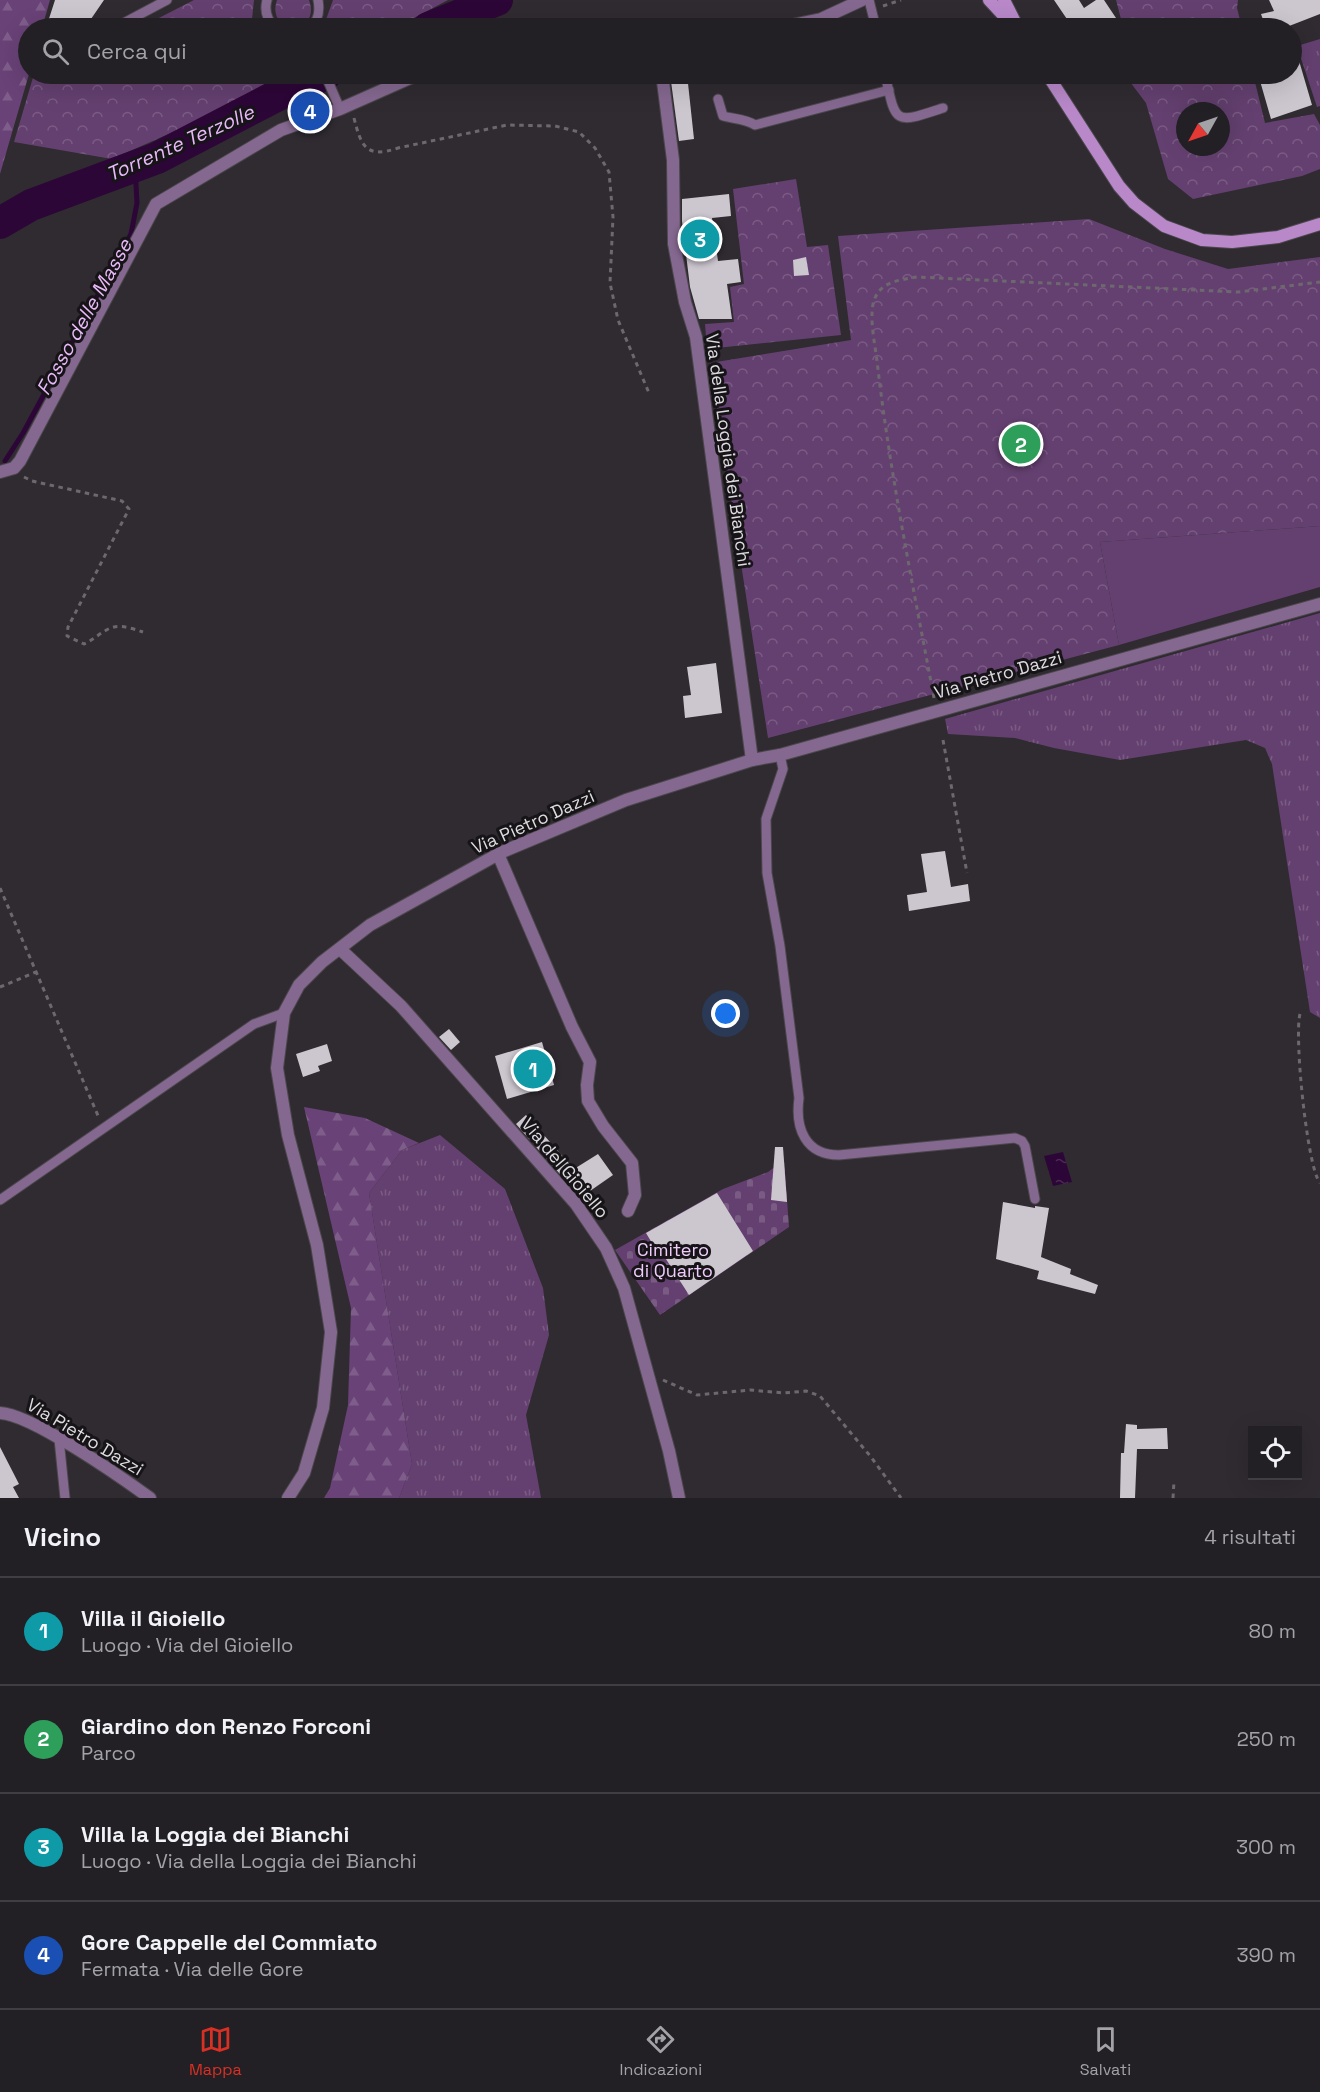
<!DOCTYPE html>
<html lang="it">
<meta charset="utf-8">
<style>
:root{--surface:#232025;--page:#2b282d;--text:#f1f3f6;--muted:#a3a3a7;--line:#403e42;--accent:#d93025}
body{margin:0;font-family:"Space Grotesk",sans-serif;background:var(--page);color:var(--text)}
.controls{position:absolute;right:18px;bottom:18px;display:grid;overflow:hidden;border-radius:0px;box-shadow:0 6px 24px #0002}
.controls button{width:54px;height:54px;display:grid;place-items:center;padding:0;border:0;border-bottom:2px solid var(--line);background:var(--surface);color:var(--text);font:30px sans-serif}
.compass{position:absolute;left:1176px;top:102px;width:54px;height:54px;border-radius:50%;background:var(--surface);box-shadow:0 6px 24px #0002;rotate:230deg}
.you{position:absolute;left:726px;top:1014px;width:21px;height:21px;margin:-15px;border:4px solid #fff;border-radius:50%;background:#1a73e8;box-shadow:0 0 0 9px #1a73e833}
.badge{display:grid;place-items:center;width:39px;height:39px;border-radius:50%;background:var(--accent);color:#fff;font-size:20px;font-weight:700}
.pin{position:absolute;translate:-50% -50%;border:3px solid #fff;box-shadow:0 2px 6px #0006}
.list{margin:0;padding:0;list-style:none}
h2{display:flex;justify-content:space-between;align-items:center;height:78px;margin:0;padding:0 24px;font-size:26px}
h2 small{font-size:20px;font-weight:400;color:var(--muted)}
.list li{display:grid;grid-template-columns:39px 1fr auto;gap:18px;align-items:center;box-sizing:border-box;height:108px;padding:0 24px;border-top:2px solid var(--line)}
.list b{display:block;font-size:22px;white-space:nowrap}
.list p{margin:0;font-size:20px;white-space:nowrap;color:var(--muted)}
.list em{font-size:20px;font-style:normal;color:var(--muted)}
.icon{flex:none;width:33px;height:33px;fill:none;stroke:currentColor;stroke-width:2;stroke-linecap:round;stroke-linejoin:round}
.map{position:relative;flex:none;width:1320px;height:1498px;overflow:hidden}
.search{position:absolute;background:var(--surface);box-shadow:0 6px 24px #0002;left:18px;right:18px;top:18px;height:66px;display:flex;align-items:center;gap:15px;box-sizing:border-box;padding:0 21px;border-radius:33px;color:var(--muted);font-size:22px}
.sheet{height:510px;background:var(--surface)}
nav{display:flex;justify-content:space-around;align-items:center;box-sizing:border-box;height:84px;border-top:2px solid var(--line);background:var(--surface);font-size:16px;color:var(--muted)}
nav a{display:grid;justify-items:center;gap:3px}
nav .on{color:var(--accent)}
.map>svg:first-child{display:block}
.grass{fill:url(#grass-tufts)}
.forest{fill:url(#forest-firs)}
.cemetery{fill:url(#cemetery-stones)}
.park{fill:url(#park-crowns);fill-rule:evenodd}
.garden{fill:#644070}
.water{fill:url(#water-ripples)}
.lines{fill:none;stroke-linecap:round;stroke-linejoin:round}
.stream{stroke:#2d0638;stroke-width:5}
.river{stroke:#2d0638;stroke-width:32}
.building{fill:#ccc6cf}
.service-casing{stroke:#4b474d;stroke-width:11}
.minor-casing{stroke:#4b474d;stroke-width:14}
.tertiary-casing{stroke:#4b474d;stroke-width:14}
.secondary-casing{stroke:#4b474d;stroke-width:14}
.path{stroke:#6c686e;stroke-width:3;stroke-dasharray:4.5 4.5;stroke-linecap:butt}
.service{stroke:#856890;stroke-width:9}
.minor{stroke:#856890;stroke-width:12}
.tertiary{stroke:#856890;stroke-width:12}
.secondary{stroke:#b888c9;stroke-width:12}
.labels{text-anchor:middle;stroke-width:6;stroke-linejoin:round;paint-order:stroke}
.street-label{font-size:18px;fill:#dedbe0;stroke:#161417}
.park-label{font-size:18px;fill:#efccfc;stroke:#161417}
.water-label{font-size:20px;font-style:italic;fill:#e8b9f9;stroke:#161417}
</style>
<div class="map">
<svg width="1320" height="1498" viewBox="0 0 1320 1498">
<defs>
<pattern id="grass-tufts" width="24" height="20" patternUnits="userSpaceOnUse" patternTransform="scale(1.5)"><rect width="24" height="20" fill="#644070"/><path d="M3 7l-1-3M5 7V3M7 7l1-3M15 17l-1-3M17 17v-4M19 17l1-3" fill="none" stroke="#7a5b84"/></pattern>
<pattern id="forest-firs" width="22" height="20" patternUnits="userSpaceOnUse" patternTransform="scale(1.5)"><rect width="22" height="20" fill="#694277"/><path d="M5 1l3.5 6h-7zM16 11l3.5 6h-7z" fill="#7e5d8a"/></pattern>
<pattern id="cemetery-stones" width="16" height="16" patternUnits="userSpaceOnUse" patternTransform="scale(1.5)"><rect width="16" height="16" fill="#644070"/><path d="M2 7V4a2 2 0 0 1 4 0v3zM10 15v-3a2 2 0 0 1 4 0v3z" fill="#7a5b84"/></pattern>
<pattern id="park-crowns" width="20" height="18" patternUnits="userSpaceOnUse" patternTransform="scale(1.5)"><rect width="20" height="18" fill="#644070"/><path d="M2 6a3 3 0 1 1 6 0M12 15a3 3 0 1 1 6 0" fill="none" stroke="#7a5b84"/></pattern>
<pattern id="water-ripples" width="26" height="14" patternUnits="userSpaceOnUse" patternTransform="scale(1.5)"><rect width="26" height="14" fill="#2d0638"/><path d="M2 4q2-2 4 0t4 0M15 11q2-2 4 0t4 0" fill="none" stroke="#4b2a54"/></pattern>
</defs>
<rect width="100%" height="100%" fill="#2f2b31"/>
<g class="grass">
<polygon points="1320,39 1320,106 1317,107 1297,46"/>
<polygon points="1320,613 1320,1018 1310,1012 1272,764 1265,748 1246,740 1120,760 1054,748 1015,738 948,734 945,719"/>
<polygon points="440,1135 505,1189 543,1288 549,1335 526,1415 541,1498 399,1498 412,1464 369,1193 402,1150"/>
</g>
<g class="forest">
<polygon points="0,0 50,0 42,28 28,28 29,74 0,174"/>
<polygon points="304,1107 365,1118 419,1143 402,1150 369,1193 412,1464 399,1498 324,1498 330,1488 348,1405 351,1308"/>
</g>
<polygon class="cemetery" points="784,1160 789,1227 660,1315 615,1250 723,1189 768,1172"/>
<g class="park">
<polygon points="194,0 254,0 252,19 258,28 152,28 153,21"/>
<path d="M277 0H309C322 36 265 35 277 0Z"/>
<polygon points="333,0 448,0 395,28 323,28"/>
<polygon points="1116,0 1238,0 1237,8 1242,28 1112,28 1122,23"/>
<polygon points="34,74 45,74 47,76 52,74 304,74 112,159 14,142"/>
<path d="M1124 74H1253L1265 123 1314 114 1320 125V169L1302 176 1193 199 1168 179 1146 103ZM1185 111H1221V147H1185Z"/>
<polygon points="796,179 807,247 828,245 841,335 707,349 705,324 734,322 730,287 744,284 733,189"/>
<polygon points="1089,219 1165,249 1228,269 1320,257 1320,526 1100,542 1119,645 768,738 710,363 851,340 838,236"/>
</g>
<polygon class="garden" points="1320,526 1320,587 1119,645 1100,542"/>
<polygon class="water" points="1063,1152 1072,1182 1053,1186 1044,1156"/>
<g class="lines">
<polyline class="stream" points="5,461 23,433 131,234 137,203 135,166"/>
<g class="river">
<polyline points="428,28 497,0"/>
<polyline points="0,223 31,205 157,158 282,93 326,74"/>
</g>
</g>
<g class="building">
<polygon points="55,0 104,0 91,19 89,28 46,28"/>
<polygon points="1054,0 1079,0 1084,8 1096,0 1104,0 1116,18 1098,28 1073,28"/>
<polygon points="1269,0 1320,0 1320,14 1284,28 1266,28 1261,14 1274,11"/>
<polygon points="1295,47 1312,105 1271,119 1258,74 1292,74 1292,48"/>
<polygon points="670,74 687,74 694,139 679,141"/>
<polygon points="729,194 731,216 712,218 718,261 738,259 741,282 727,284 732,319 699,319 690,287 682,221 682,199"/>
<polygon points="806,257 809,275 794,276 793,260"/>
<polygon points="716,663 722,713 685,718 683,696 691,695 687,667"/>
<polygon points="945,851 951,887 968,884 970,901 909,911 907,895 927,892 921,854"/>
<polygon points="449,1029 460,1042 451,1050 439,1037"/>
<polygon points="542,1042 554,1085 507,1099 495,1056"/>
<polygon points="327,1044 332,1061 318,1066 320,1071 303,1077 296,1054"/>
<polygon points="526,1115 574,1169 598,1154 613,1175 590,1191 583,1184 574,1190 516,1124"/>
<polygon points="775,1147 783,1147 787,1202 771,1200"/>
<polygon points="717,1193 753,1251 689,1295 664,1256 661,1258 646,1233"/>
<polygon points="1003,1202 1035,1208 1035,1206 1049,1208 1041,1257 1071,1269 1070,1274 1098,1285 1095,1294 1037,1279 1039,1271 996,1259"/>
<polygon points="1126,1424 1137,1425 1137,1429 1167,1428 1168,1449 1137,1449 1135,1498 1120,1498 1121,1453 1124,1453"/>
<polygon points="0,1447 19,1484 13,1487 19,1498 0,1498"/>
</g>
<g class="lines">
<g class="service-casing">
<g id="service">
<path d="M267 0C264 11 267 20 275 28"/>
<polyline points="869,0 876,28"/>
<polyline points="118,26 167,0"/>
<path d="M310 28C319 20 320 11 318 0"/>
<polyline points="325,74 340,109"/>
<path d="M885 74C896 125 894 124 943 108"/>
<path d="M718 99 723 116C734 119 746 119 755 125L889 90"/>
<path d="M780 755 783 769 766 819 767 873 780 946 799 1098C795 1128 805 1155 839 1155L1015 1138 1022 1141 1025 1146 1035 1199"/>
<polyline points="0,1200 254,1024 284,1013"/>
<polyline points="59,1439 65,1498"/>
</g>
</g>
<g class="minor-casing">
<g id="minor">
<polyline points="662,74 673,160 674,244 685,302 696,337 752,760"/>
<polyline points="498,854 572,1027 590,1062 587,1085 588,1101 603,1126 632,1163 635,1195 628,1211"/>
<polyline points="340,949 401,1006 576,1204 606,1248 624,1288 669,1451 679,1498"/>
<path d="M0 1413C31 1414 121 1477 150 1498"/>
<polyline points="288,1498 304,1473 323,1408 331,1332 317,1245 288,1135 277,1068 284,1013 299,985 322,962 370,925 502,852 626,800 752,760 780,755 1320,604"/>
</g>
</g>
<g class="tertiary-casing">
<g id="tertiary">
<polyline points="778,28 821,19 862,0"/>
<polyline points="0,472 14,468 20,461 156,204 281,130 340,109 419,74"/>
</g>
</g>
<g class="secondary-casing">
<g id="secondary">
<polyline points="989,0 1015,28"/>
<polyline points="1004,0 1015,22"/>
<polyline points="1047,74 1119,186 1134,203 1164,226 1202,240 1232,242 1278,237 1320,224"/>
</g>
</g>
<g class="path">
<polyline points="883,6 901,0"/>
<path d="M354 118C361 146 366 159 398 148L507 125 555 126 579 132 595 148 609 172 613 217 610 283 618 320 649 393"/>
<path d="M24 477 32 481 122 501 129 509 68 627 67 636 84 644C94 640 104 629 114 627 123 625 134 629 143 632"/>
<path d="M934 698C913 586 890 474 877 361 875 344 868 313 875 298 882 281 901 280 917 277L1238 292 1320 282"/>
<polyline points="943,740 967,873"/>
<polyline points="0,888 99,1118"/>
<polyline points="0,987 36,972"/>
<path d="M1300 1014C1294 1036 1307 1167 1320 1183"/>
<polyline points="663,1380 697,1395 750,1390 784,1393 806,1391 820,1396 871,1457 901,1498"/>
<polyline points="1173,1498 1174,1481"/>
</g>
<use href="#service" class="service"/>
<use href="#minor" class="minor"/>
<use href="#tertiary" class="tertiary"/>
<use href="#secondary" class="secondary"/>
</g>
<g class="labels">
<g class="street-label">
<text transform="translate(728 450) rotate(82)" y="6">Via della Loggia dei Bianchi</text>
<text transform="translate(998 675) rotate(-16)" y="6">Via Pietro Dazzi</text>
<text transform="translate(533 822) rotate(-24)" y="6">Via Pietro Dazzi</text>
<text transform="translate(565 1168) rotate(50)" y="6">Via del Gioiello</text>
<text transform="translate(85 1437) rotate(31)" y="6">Via Pietro Dazzi</text>
</g>
<g class="park-label">
<text x="673" y="1256">Cimitero<tspan x="673" dy="21">di Quarto</tspan></text>
</g>
<g class="water-label">
<text transform="translate(180 143) rotate(-24)" y="7">Torrente Terzolle</text>
<text transform="translate(84 317) rotate(-61)" y="7">Fosso delle Masse</text>
</g>
</g>
</svg>
<div class="controls">
<button><svg class="icon" aria-label="locate" viewBox="0 0 24 24"><circle cx="12" cy="12" r="6"/><path d="M12 2v4M12 18v4M2 12h4M18 12h4"/></svg></button>
</div>
<svg class="compass" viewBox="-18 -18 36 36"><path d="M0-13l5 13h-10z" fill="#e53935"/><path d="M0 13l5-13h-10z" fill="#a3a3a7"/></svg>
<div class="you"></div>
<div class="pin badge" style="left:533px;top:1069px;background:#0f9aa8">1</div>
<div class="pin badge" style="left:1021px;top:444px;background:#2e9e5b">2</div>
<div class="pin badge" style="left:700px;top:239px;background:#0f9aa8">3</div>
<div class="pin badge" style="left:310px;top:111px;background:#1a4fb4">4</div>
<div class="search"><svg class="icon" aria-label="search" viewBox="0 0 24 24"><circle cx="10" cy="10" r="6"/><path d="M15 15l6 6"/></svg>Cerca qui</div>
</div>
<section class="sheet">
<h2>Vicino<small>4 risultati</small></h2>
<ul class="list">
<li><span class="badge" style="background:#0f9aa8">1</span><div><b>Villa il Gioiello</b><p>Luogo · Via del Gioiello</p></div><em>80 m</em></li>
<li><span class="badge" style="background:#2e9e5b">2</span><div><b>Giardino don Renzo Forconi</b><p>Parco</p></div><em>250 m</em></li>
<li><span class="badge" style="background:#0f9aa8">3</span><div><b>Villa la Loggia dei Bianchi</b><p>Luogo · Via della Loggia dei Bianchi</p></div><em>300 m</em></li>
<li><span class="badge" style="background:#1a4fb4">4</span><div><b>Gore Cappelle del Commiato</b><p>Fermata · Via delle Gore</p></div><em>390 m</em></li>
</ul>
</section>
<nav>
<a class="on"><svg class="icon" aria-label="map" viewBox="0 0 24 24"><path d="M3 6l6-2 6 2 6-2v14l-6 2-6-2-6 2zM9 4v14M15 6v14"/></svg>Mappa</a>
<a><svg class="icon" aria-label="directions" viewBox="0 0 24 24"><path d="M12 3l9 9-9 9-9-9zM9 14v-3h6M13 9l2 2-2 2"/></svg>Indicazioni</a>
<a><svg class="icon" aria-label="saved" viewBox="0 0 24 24"><path d="M7 4h10v16l-5-4-5 4z"/></svg>Salvati</a>
</nav>
